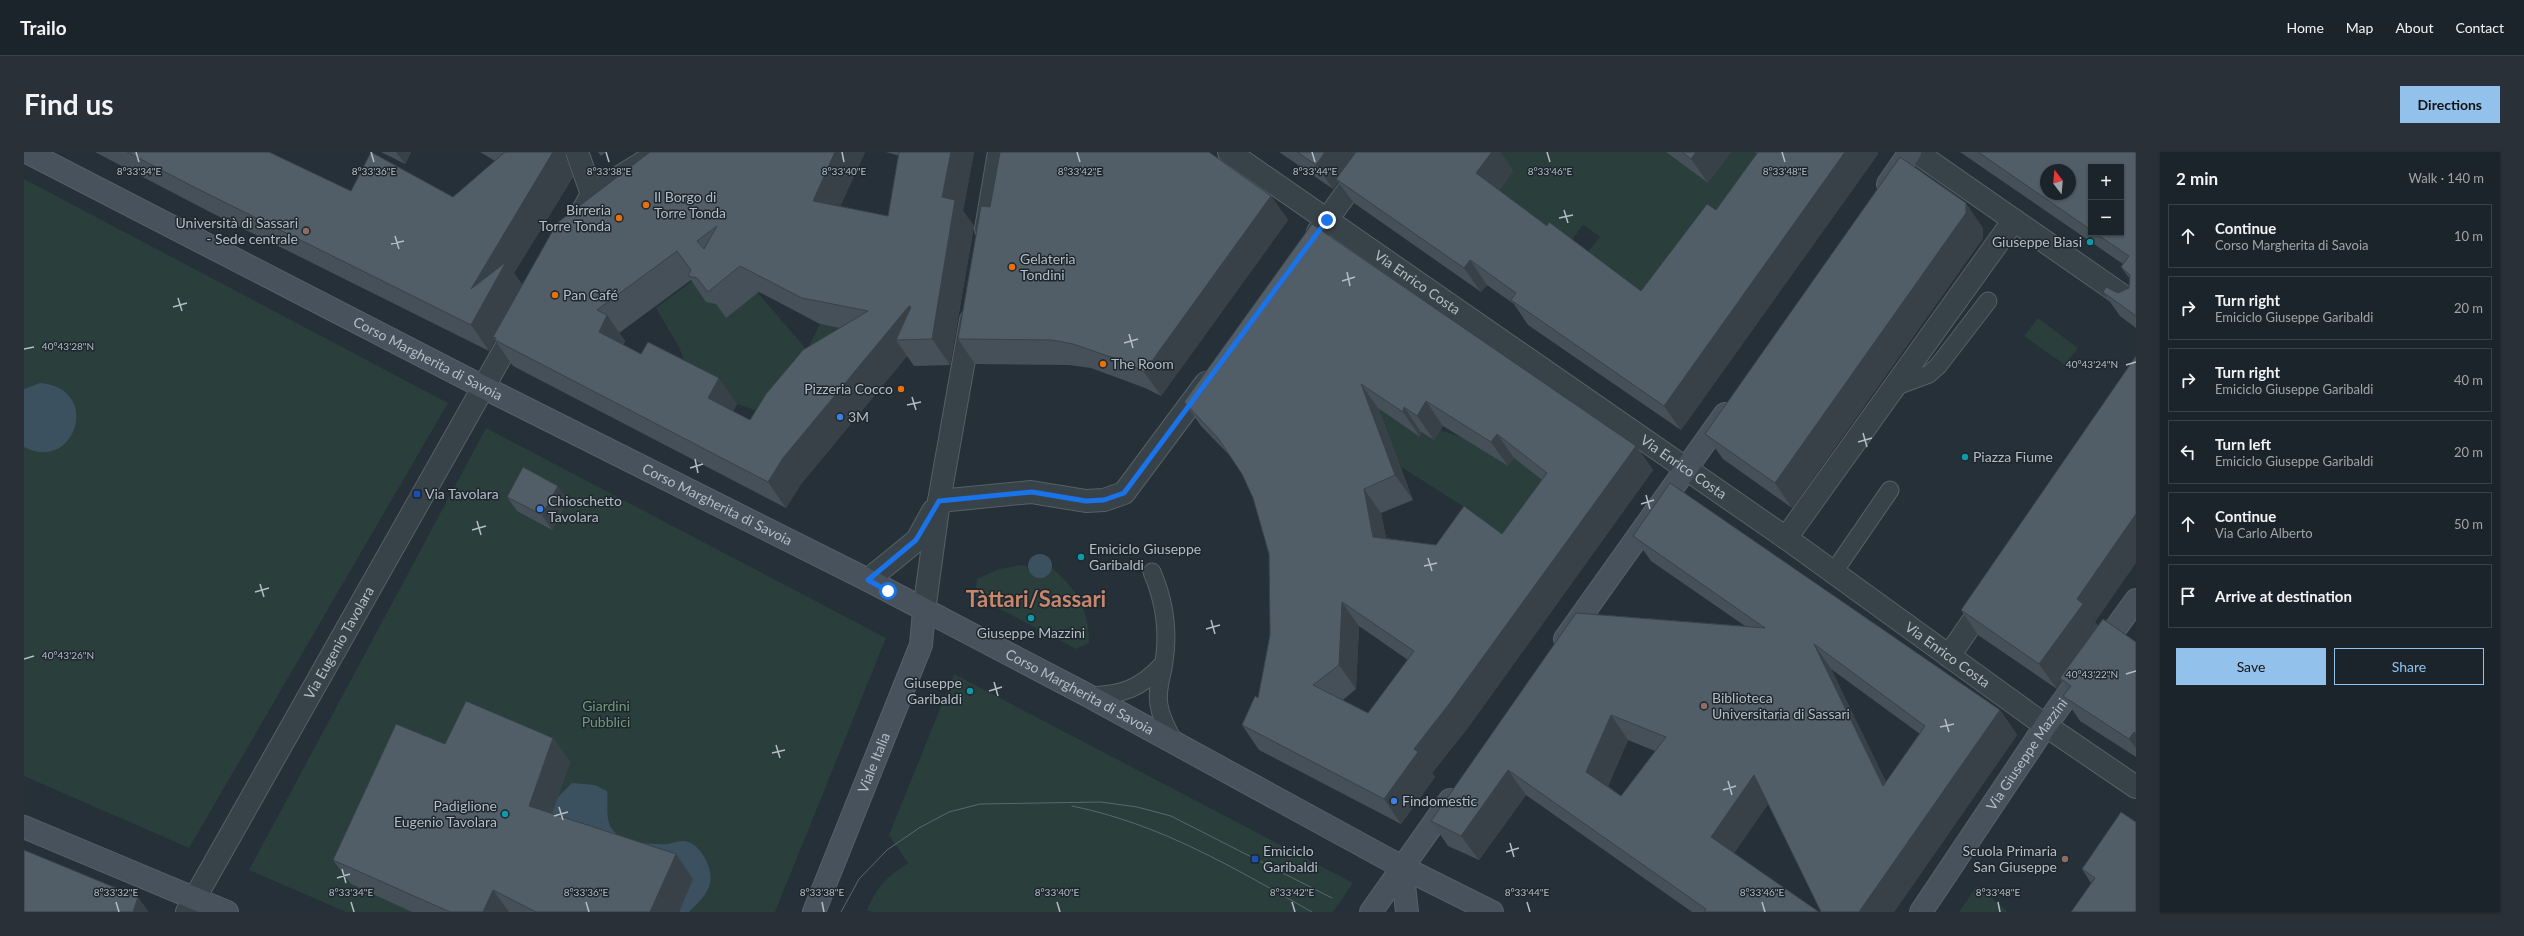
<!DOCTYPE html>
<meta charset="utf-8">
<style>
:root{--surface:#1c242b;--page:#293037;--text:#f1f3f6;--muted:#a0a4a9;--line:#3a4147;--accent:#92c2ec}
body{margin:0;font-family:Lato,sans-serif;background:var(--page);color:var(--text)}
.controls{position:absolute;right:12px;top:12px;display:grid;overflow:hidden;border-radius:0px;box-shadow:0 1px 3px #0004}
.controls button{width:36px;height:36px;display:grid;place-items:center;padding:0;border:0;border-bottom:1px solid var(--line);background:var(--surface);color:var(--text);font:20px sans-serif}
.compass{position:absolute;left:2016px;top:12px;width:36px;height:36px;border-radius:50%;background:var(--surface);box-shadow:0 1px 3px #0004;rotate:344deg}
.stop{position:absolute;width:12px;height:12px;margin:-9px;border:3px solid #1a73e8;border-radius:50%;background:#fff}
.stop.end{background:#1a73e8;border-color:#fff;box-shadow:0 1px 4px #0008}
.list{margin:0;padding:0;list-style:none}
h2{display:flex;justify-content:space-between;align-items:center;height:52px;margin:0;padding:0 16px;font-size:17px}
h2 small{font-size:13px;font-weight:400;color:var(--muted)}
.list li{display:grid;grid-template-columns:26px 1fr auto;gap:12px;align-items:center;box-sizing:border-box;height:64px;margin:0 8px 8px;padding:0 8px;border:1px solid var(--line);border-radius:0px}
.list b{display:block;font-size:15px;white-space:nowrap}
.list p{margin:0;font-size:13px;white-space:nowrap;color:var(--muted)}
.list em{font-size:13px;font-style:normal;color:var(--muted)}
.actions{display:flex;gap:8px;padding:12px 16px}
.actions a{flex:1;padding:9px 0;border:1px solid var(--accent);border-radius:0px;text-align:center;font-size:14px;color:var(--accent)}
.actions .main{background:var(--accent);color:#111}
.icon{flex:none;width:22px;height:22px;fill:none;stroke:currentColor;stroke-width:2;stroke-linecap:round;stroke-linejoin:round}
.map{position:relative;flex:none;width:2112px;height:760px;overflow:hidden;border-radius:0px}
header{display:flex;align-items:center;gap:24px;box-sizing:border-box;height:56px;padding:0 20px;background:var(--surface);border-bottom:1px solid var(--line)}
header strong{font-size:19px}
nav{display:flex;gap:22px;margin-inline-start:auto;font-size:14px}
.intro{display:flex;align-items:center;justify-content:space-between;box-sizing:border-box;height:96px;padding:0 24px}
h1{margin:0;font-size:28px}
.button{padding:10px 18px;border-radius:0px;background:var(--accent);color:#111;font-size:14px;font-weight:700}
main{display:flex;gap:24px;padding:0 24px}
aside{flex:1;background:var(--surface);border-radius:0px;box-shadow:0 1px 3px #0004}
.map>svg:first-child{display:block}
.green{fill:#2a3e3b}
.water{fill:#3c5160}
.lines{fill:none;stroke-linecap:round;stroke-linejoin:round}
.lane-casing{stroke:#576067;stroke-width:19}
.street-casing{stroke:#576067;stroke-width:24}
.secondary-casing{stroke:#576067;stroke-width:24}
.lane{stroke:#384249;stroke-width:17}
.street{stroke:#384249;stroke-width:22}
.secondary{stroke:#47525c;stroke-width:22}
.tram{stroke:#5b6770;stroke-width:1}
.wall{fill:#465059;fill-rule:evenodd}
.shaded-wall{fill:#394148}
.building{fill:#515d67;stroke:#394148;fill-rule:evenodd}
.route{stroke:#1a73e8;stroke-width:5}
.ticks{fill:none;stroke:#b4bdc5;stroke-width:1.5}
.food-dot{fill:#e8710a;stroke:#1e272e;stroke-width:1.5}
.education-dot{fill:#8d6e63;stroke:#1e272e;stroke-width:1.5}
.culture-dot{fill:#0f9aa8;stroke:#1e272e;stroke-width:1.5}
.shop-dot{fill:#3f7fe0;stroke:#1e272e;stroke-width:1.5}
.transit-dot{fill:#1a4fb4;stroke:#1e272e;stroke-width:1.5}
.labels{text-anchor:middle;stroke-width:3;stroke-linejoin:round;paint-order:stroke}
.poi-label{font-size:14px;fill:#b4bdc5;stroke:#1e272e;text-anchor:start}
.street-label{font-size:14px;fill:#b4bdc5;stroke:#1e272e}
.park-label{font-size:14px;fill:#749878;stroke:#1e272e}
.town-label{font-size:22px;font-weight:bold;fill:#c8866c;stroke:#1e272e}
.ticks-label{font-size:10px;text-anchor:middle;fill:#b4bdc5;stroke:#1e272e;stroke-width:3;stroke-linejoin:round;paint-order:stroke}
</style>
<header>
<strong>Trailo</strong>
<nav><a>Home</a><a>Map</a><a>About</a><a>Contact</a></nav>
</header>
<div class="intro"><h1>Find us</h1><a class="button">Directions</a></div>
<main>
<div class="map">
<svg width="2112" height="760" viewBox="0 0 2112 760">
<rect width="100%" height="100%" fill="#253039"/>
<g class="green">
<polygon points="1472,0 1642,0 1684,31 1707,0 1759,0 1634,164 1558,107 1576,85 1559,73 1540,98 1469,46"/>
<polygon points="0,27 424,251 165,696 0,624"/>
<polygon points="672,126 702,165 734,141 783,198 796,172 834,179 760,268 713,252 665,222 655,195 632,156"/>
<polygon points="2014,166 2054,196 2041,213 2000,184"/>
<polygon points="1362,237 1396,285 1397,280 1410,288 1416,278 1437,285 1484,314 1490,306 1531,336 1503,397 1457,378 1453,363 1330,285"/>
<polygon points="462,276 862,486 751,760 322,760 225,718"/>
<path d="M997 413 1003 414 1004 418 1013 426 1024 423 1028 416C1052 436 1066 459 1065 491L1052 497 951 444 953 427 975 417Z"/>
<path d="M930 522 1329 731 1309 760H848L843 758C854 733 861 727 884 711L865 683Z"/>
<polygon points="1953,734 1984,760 1935,760"/>
</g>
<g class="water">
<path d="M16 231C79 236 51 322 0 295V237Z"/>
<circle cx="1016" cy="414" r="12"/>
<path d="M548 631 571 633 583 639C585 652 579 672 593 682 605 691 629 693 644 692 649 691 654 689 659 689 672 689 682 705 685 716 691 736 678 747 665 760H655L669 727 522 678 534 645Z"/>
</g>
<g class="lines">
<g class="lane-casing">
<g id="lane">
<polyline points="1870,235 1905,222 1914,214 1964,149"/>
<path d="M1128 420C1141 450 1145 478 1140 510 1138 525 1132 538 1135 553 1137 567 1144 578 1150 590"/>
<polyline points="1809,421 1866,338"/>
<path d="M1065 544C1097 543 1116 537 1138 513"/>
</g>
</g>
<g class="street-casing">
<g id="street">
<polyline points="553,0 568,42"/>
<path id="s1" d="M1205 0 1762 386 2015 569 2112 635"/>
<polyline points="1892,0 2112,153"/>
<polyline points="552,71 568,42 636,0"/>
<polyline points="962,77 975,0"/>
<polyline points="1294,80 1352,0"/>
<polyline points="915,349 1007,340 1062,349 1080,348 1100,341 1182,231"/>
<polyline points="1762,386 1990,68"/>
<polyline points="844,428 893,388 909,359"/>
<polyline points="900,459 915,349 947,168"/>
<polyline points="1925,504 1964,447"/>
<path id="s2" d="M163 760 494 174"/>
</g>
</g>
<g class="secondary-casing">
<g id="secondary">
<path id="s3" d="M3 0 459 235 844 428 1065 544 1378 715 1468 760"/>
<polyline points="1864,32 1886,0"/>
<polyline points="1541,487 1701,262"/>
<polyline points="0,675 203,760"/>
<polyline points="1378,715 1383,760"/>
<path id="s4" d="M790 760 897 493 900 459"/>
<polyline points="1347,760 1426,648"/>
<path id="s5" d="M1897 760 2022 573 2112 448"/>
</g>
</g>
<use href="#lane" class="lane"/>
<use href="#street" class="street"/>
<use href="#secondary" class="secondary"/>
<g class="tram">
<path d="M1048 654C1137 672 1210 716 1288 760"/>
<polyline points="817,760 835,727 863,698 895,676 925,660 956,652 1077,650 1113,655 1147,664 1308,746"/>
</g>
</g>
<g class="wall">
<path d="M71 0H245L327 39 429 45 471 9 456 0H542L541 4 549 25 490 121 498 133 841 0 816 54 864 64 875 4 862 0H950L939 59 950 74 926 213 890 214 883 204 777 332 762 356 489 214 471 188 465 199 184 59ZM667 128 682 150 692 152 702 166 735 140 796 172 816 176 726 268 709 259 713 252 599 193 601 189 595 181Z"/>
<polygon points="357,0 387,0 381,12"/>
<polygon points="574,0 582,0 577,4"/>
<polygon points="1255,0 1476,0 1489,19 1475,38 1523,74 1617,139 1692,58 1733,1 1731,0 1853,0 1854,2 1657,278 1504,173 1490,152 1463,133 1457,140 1330,51 1314,30 1309,37"/>
<polygon points="1642,0 1707,0 1684,31"/>
<path d="M1936 0H2112V176L2096 164 2079 140 2094 141 2105 136 2106 127 2097 115 2099 112ZM2067 15 2097 81H2067Z"/>
<polygon points="1247,44 1264,68 1137,244 1121,236 1067,216 1045,213 951,212 934,187 966,55"/>
<path d="M1288 72 1612 294 1629 318 1443 577 1408 621 1411 625 1377 672 1235 598 1218 573 1234 546 1246 483 1245 402 1229 346 1218 322 1209 307 1177 274 1160 250ZM1354 256 1396 285 1397 280 1410 288 1419 274 1484 314 1490 306 1518 328 1478 382 1412 393 1362 386 1357 361 1389 348ZM1335 474 1384 508 1344 561 1319 548 1332 537Z"/>
<polygon points="1959,76 1959,86 1768,356 1699,307 1681,282"/>
<polygon points="483,345 544,348 528,378 493,359"/>
<path d="M1609 384 1976 558 1993 583 1870 760 1744 652 1710 701 1795 760H1668L1502 643 1455 708 1424 694 1407 669 1552 461 1721 474 1627 409ZM1807 517 1896 582 1862 630ZM1604 588 1631 599 1597 644 1584 634Z"/>
<polygon points="1937,458 2071,470 2074,474 2112,490 2112,605 2056,569 2039,544 2044,538 2038,529 2033,537 1954,483"/>
<polygon points="529,586 546,610 528,661 652,702 669,727 655,760 388,760 327,732 309,708 421,592"/>
<polygon points="2112,670 2067,731 2058,717"/>
</g>
<g class="shaded-wall">
<polygon points="372,0 387,0 381,12"/>
<polygon points="529,0 542,0 541,4 549,25 490,121 501,136 469,185 471,188 465,199 447,173 447,137"/>
<polygon points="811,0 841,0 807,75 789,49"/>
<polygon points="927,0 950,0 939,59 950,74 926,213 908,187 918,45"/>
<polygon points="1301,0 1337,0 1312,27 1314,30 1309,37 1292,13"/>
<polygon points="1466,0 1476,0 1489,19 1469,45 1452,21"/>
<polygon points="1672,0 1707,0 1684,31 1667,7"/>
<polygon points="1821,0 1853,0 1854,2 1657,278 1640,254"/>
<polygon points="1247,44 1264,68 1137,244 1120,220"/>
<polygon points="1942,51 1959,76 1959,86 1768,356 1751,331"/>
<polygon points="1446,108 1463,133 1457,140 1440,116"/>
<polygon points="885,154 903,180 872,188 883,204 777,332 762,356 744,330 759,306"/>
<polygon points="583,163 601,189 593,206 575,180"/>
<polygon points="695,226 713,252 703,272 684,246"/>
<polygon points="1337,232 1354,256 1389,348 1371,323"/>
<polygon points="1402,249 1419,274 1410,288 1393,264"/>
<polygon points="1380,255 1397,280 1396,285 1379,260"/>
<polygon points="1473,282 1490,306 1484,314 1467,290"/>
<polygon points="1612,294 1629,318 1443,577 1408,621 1411,625 1377,672 1360,647 1390,597"/>
<polygon points="534,334 544,348 528,378 518,363"/>
<polygon points="1340,337 1357,361 1366,409 1349,385"/>
<polygon points="2112,362 2112,411 2071,470 2076,476 2036,526 2038,529 2033,537 2015,512 2053,447"/>
<polygon points="1318,450 1335,474 1332,537 1315,513"/>
<polygon points="1790,492 1807,517 1876,659 1859,634"/>
<polygon points="1976,558 1993,583 1870,760 1835,760"/>
<polygon points="1587,563 1604,588 1579,644 1562,620"/>
<polygon points="2110,580 2112,582 2112,596 2105,587"/>
<polygon points="529,586 546,610 522,678 505,654"/>
<polygon points="1484,618 1502,643 1455,708 1437,684"/>
<polygon points="1730,623 1747,648 1704,710 1687,685"/>
<polygon points="652,702 669,727 655,760 626,760"/>
<polygon points="469,738 485,760 459,760"/>
<polygon points="114,745 125,760 109,760"/>
</g>
<g class="building">
<polygon points="103,0 245,0 327,39 347,0 429,45 481,0 529,0 447,137 482,110 447,173 166,33"/>
<path d="M626 0H811L789 49 864 64 875 0H927L918 45 931 48 908 187 872 188 887 155 885 154 759 306 744 330 471 188 472 186 469 185 533 71ZM693 74 680 97 673 89ZM653 99 667 118 664 124 673 126 684 140 716 114 778 146 844 159 779 198 742 242 726 268 684 246 695 226 624 190 617 202 575 180 583 163 573 158Z"/>
<polygon points="976,0 1185,0 1247,44 1120,220 1104,211 1049,192 1028,188 934,187 957,54 966,55"/>
<polygon points="1273,0 1301,0 1292,13"/>
<polygon points="1332,0 1468,0 1452,21 1523,74 1525,70 1617,139 1683,52 1692,58 1734,0 1821,0 1640,254 1487,148 1492,141 1446,108 1440,116 1312,27"/>
<polygon points="1658,0 1672,0 1667,7"/>
<path d="M1954 0H2112V164L2079 140 2082 135 2094 141 2105 136 2106 123 2097 115 2105 104 2071 81H2097V15H2067V78ZM2022 18H2046V42H2022Z"/>
<polygon points="1876,5 1942,51 1942,61 1751,331 1681,282"/>
<path d="M1288 72 1612 294 1425 552 1390 597 1394 600 1360 647 1218 573 1231 544 1234 546 1246 483 1245 402 1229 346 1218 322 1194 286 1160 250ZM1337 232 1379 260 1380 255 1393 264 1402 249 1467 290 1473 282 1523 321 1478 382 1440 354 1412 393 1349 385 1340 337 1371 323ZM1318 450 1390 499 1344 561 1289 533 1315 513Z"/>
<polygon points="2112,204 2112,362 2053,447 2059,452 2015,512 1937,458"/>
<polygon points="499,315 534,334 518,363 483,345"/>
<path d="M1646 331 1976 558 1835 760H1797L1730 623 1687 685 1795 760H1680L1682 757 1484 618 1437 684 1407 669 1552 461 1741 476 1609 384ZM1790 492 1901 574 1859 634ZM1587 563 1642 585 1597 644 1562 620Z"/>
<polygon points="2079,467 2112,490 2112,581 2110,580 2105,587 2039,544 2047,534 2036,526"/>
<polygon points="442,549 529,586 505,654 652,702 626,760 512,760 469,738 459,760 426,760 309,708 372,572 421,592"/>
<polygon points="2097,660 2112,670 2112,760 2047,760 2071,726 2058,717"/>
<polygon points="0,698 114,745 109,760 0,760"/>
</g>
<g class="lines">
<polyline class="route" points="864,439 844,428 892,388 915,349 1008,340 1062,349 1080,348 1100,341 1303,68"/>
</g>
<path class="ticks" d="M112 0 115 10M347 0 350 10M582 0 585 10M818 0 820 10M1053 0 1056 10M1288 0 1291 10M1523 0 1526 10M1758 0 1761 10M1540 58 1544 71M1535 66 1549 63M371 84 375 97M367 92 380 89M1323 120 1326 134M1318 129 1331 125M154 146 158 159M149 155 163 151M1105 182 1109 196M1100 191 1114 187M0 197 10 195M2102 213 2112 210M888 245 892 258M883 253 897 250M1839 281 1843 295M1834 290 1848 286M671 307 674 321M666 316 679 312M1622 343 1626 357M1617 352 1630 348M453 369 457 383M448 378 462 374M1404 406 1408 419M1400 414 1413 411M236 432 240 445M231 440 245 436M1187 468 1191 482M1182 477 1196 473M0 507 10 504M2102 522 2112 519M970 530 974 544M965 539 978 535M1921 567 1925 580M1916 575 1930 572M752 593 756 606M748 601 761 598M1704 629 1708 643M1699 638 1712 634M535 655 539 668M530 664 544 660M1486 691 1490 705M1482 700 1495 696M318 717 322 731M313 726 326 722M92 750 95 760M327 750 330 760M562 750 565 760M798 750 800 760M1033 750 1036 760M1268 750 1271 760M1503 750 1506 760M1738 750 1741 760M1974 750 1976 760"/>
<g class="food-dot">
<circle cx="622" cy="53" r="4"/>
<circle cx="595" cy="66" r="4"/>
<circle cx="988" cy="115" r="4"/>
<circle cx="531" cy="143" r="4"/>
<circle cx="1079" cy="212" r="4"/>
<circle cx="877" cy="237" r="4"/>
</g>
<g class="education-dot">
<circle cx="282" cy="79" r="4"/>
<circle cx="1680" cy="554" r="4"/>
<circle cx="2041" cy="707" r="4"/>
</g>
<g class="culture-dot">
<circle cx="2066" cy="90" r="4"/>
<circle cx="1941" cy="305" r="4"/>
<circle cx="1057" cy="405" r="4"/>
<circle cx="1007" cy="466" r="4"/>
<circle cx="946" cy="539" r="4"/>
<circle cx="481" cy="662" r="4"/>
</g>
<g class="shop-dot">
<circle cx="816" cy="265" r="4"/>
<circle cx="516" cy="357" r="4"/>
<circle cx="1370" cy="649" r="4"/>
</g>
<g class="transit-dot">
<rect x="389" y="338" width="8" height="8" rx="2"/>
<rect x="1227" y="703" width="8" height="8" rx="2"/>
</g>
<g class="labels">
<g class="poi-label">
<text x="630" y="50">Il Borgo di<tspan x="630" dy="16">Torre Tonda</tspan></text>
<text x="587" y="63" text-anchor="end">Birreria<tspan x="587" dy="16">Torre Tonda</tspan></text>
<text x="274" y="76" text-anchor="end">Università di Sassari<tspan x="274" dy="16">- Sede centrale</tspan></text>
<text x="2058" y="95" text-anchor="end">Giuseppe Biasi</text>
<text x="996" y="112">Gelateria<tspan x="996" dy="16">Tondini</tspan></text>
<text x="539" y="148">Pan Café</text>
<text x="1087" y="217">The Room</text>
<text x="869" y="242" text-anchor="end">Pizzeria Cocco</text>
<text x="824" y="270">3M</text>
<text x="1949" y="310">Piazza Fiume</text>
<text x="401" y="347">Via Tavolara</text>
<text x="524" y="354">Chioschetto<tspan x="524" dy="16">Tavolara</tspan></text>
<text x="1065" y="402">Emiciclo Giuseppe<tspan x="1065" dy="16">Garibaldi</tspan></text>
<text x="1007" y="486" text-anchor="middle">Giuseppe Mazzini</text>
<text x="938" y="536" text-anchor="end">Giuseppe<tspan x="938" dy="16">Garibaldi</tspan></text>
<text x="1688" y="551">Biblioteca<tspan x="1688" dy="16">Universitaria di Sassari</tspan></text>
<text x="1378" y="654">Findomestic</text>
<text x="473" y="659" text-anchor="end">Padiglione<tspan x="473" dy="16">Eugenio Tavolara</tspan></text>
<text x="1239" y="704">Emiciclo<tspan x="1239" dy="16">Garibaldi</tspan></text>
<text x="2033" y="704" text-anchor="end">Scuola Primaria<tspan x="2033" dy="16">San Giuseppe</tspan></text>
</g>
<g class="street-label">
<text dy="5" stroke="none"><textPath href="#s1" startOffset="229">Via Enrico Costa</textPath></text>
<text dy="5" stroke="none"><textPath href="#s3" startOffset="451">Corso Margherita di Savoia</textPath></text>
<text dy="5" stroke="none"><textPath href="#s1" startOffset="553">Via Enrico Costa</textPath></text>
<text dy="5" stroke="none"><textPath href="#s3" startOffset="775">Corso Margherita di Savoia</textPath></text>
<text dy="5" stroke="none"><textPath href="#s2" startOffset="309">Via Eugenio Tavolara</textPath></text>
<text dy="5" stroke="none"><textPath href="#s1" startOffset="877">Via Enrico Costa</textPath></text>
<text dy="5" stroke="none"><textPath href="#s3" startOffset="1183">Corso Margherita di Savoia</textPath></text>
<text dy="5" stroke="none"><textPath href="#s5" startOffset="190">Via Giuseppe Mazzini</textPath></text>
<text dy="5" stroke="none"><textPath href="#s4" startOffset="161">Viale Italia</textPath></text>
</g>
<g class="park-label">
<text x="582" y="559">Giardini<tspan x="582" dy="16">Pubblici</tspan></text>
</g>
<g class="town-label">
<text x="1012" y="455">Tàttari/Sassari</text>
</g>
</g>
<g class="ticks-label">
<text x="115" y="23">8°33'34"E</text>
<text x="350" y="23">8°33'36"E</text>
<text x="585" y="23">8°33'38"E</text>
<text x="820" y="23">8°33'40"E</text>
<text x="1056" y="23">8°33'42"E</text>
<text x="1291" y="23">8°33'44"E</text>
<text x="1526" y="23">8°33'46"E</text>
<text x="1761" y="23">8°33'48"E</text>
<text x="44" y="198">40°43'28"N</text>
<text x="2068" y="216">40°43'24"N</text>
<text x="44" y="507">40°43'26"N</text>
<text x="2068" y="526">40°43'22"N</text>
<text x="92" y="744">8°33'32"E</text>
<text x="327" y="744">8°33'34"E</text>
<text x="562" y="744">8°33'36"E</text>
<text x="798" y="744">8°33'38"E</text>
<text x="1033" y="744">8°33'40"E</text>
<text x="1268" y="744">8°33'42"E</text>
<text x="1503" y="744">8°33'44"E</text>
<text x="1738" y="744">8°33'46"E</text>
<text x="1974" y="744">8°33'48"E</text>
</g>
</svg>
<div class="controls">
<button>+</button>
<button>−</button>
</div>
<svg class="compass" viewBox="-18 -18 36 36"><path d="M0-13l5 13h-10z" fill="#e53935"/><path d="M0 13l5-13h-10z" fill="#a0a4a9"/></svg>
<div class="stop" style="left:864px;top:439px"></div>
<div class="stop end" style="left:1303px;top:68px"></div>
</div>
<aside>
<h2>2 min<small>Walk · 140 m</small></h2>
<ul class="list">
<li><svg class="icon" aria-label="ahead" viewBox="0 0 24 24"><path d="M12 20V5M6 11l6-6 6 6"/></svg><div><b>Continue</b><p>Corso Margherita di Savoia</p></div><em>10 m</em></li>
<li><svg class="icon" aria-label="right" viewBox="0 0 24 24"><path d="M7 20v-9h11M14 6l5 5-5 5"/></svg><div><b>Turn right</b><p>Emiciclo Giuseppe Garibaldi</p></div><em>20 m</em></li>
<li><svg class="icon" aria-label="right" viewBox="0 0 24 24"><path d="M7 20v-9h11M14 6l5 5-5 5"/></svg><div><b>Turn right</b><p>Emiciclo Giuseppe Garibaldi</p></div><em>40 m</em></li>
<li><svg class="icon" aria-label="left" viewBox="0 0 24 24"><path d="M17 20v-9H6M10 6l-5 5 5 5"/></svg><div><b>Turn left</b><p>Emiciclo Giuseppe Garibaldi</p></div><em>20 m</em></li>
<li><svg class="icon" aria-label="ahead" viewBox="0 0 24 24"><path d="M12 20V5M6 11l6-6 6 6"/></svg><div><b>Continue</b><p>Via Carlo Alberto</p></div><em>50 m</em></li>
<li><svg class="icon" aria-label="arrive" viewBox="0 0 24 24"><path d="M6 21V4h12l-3 4 3 4H6"/></svg><div><b>Arrive at destination</b></div></li>
</ul>
<div class="actions"><a class="main">Save</a><a>Share</a></div>
</aside>
</main>
